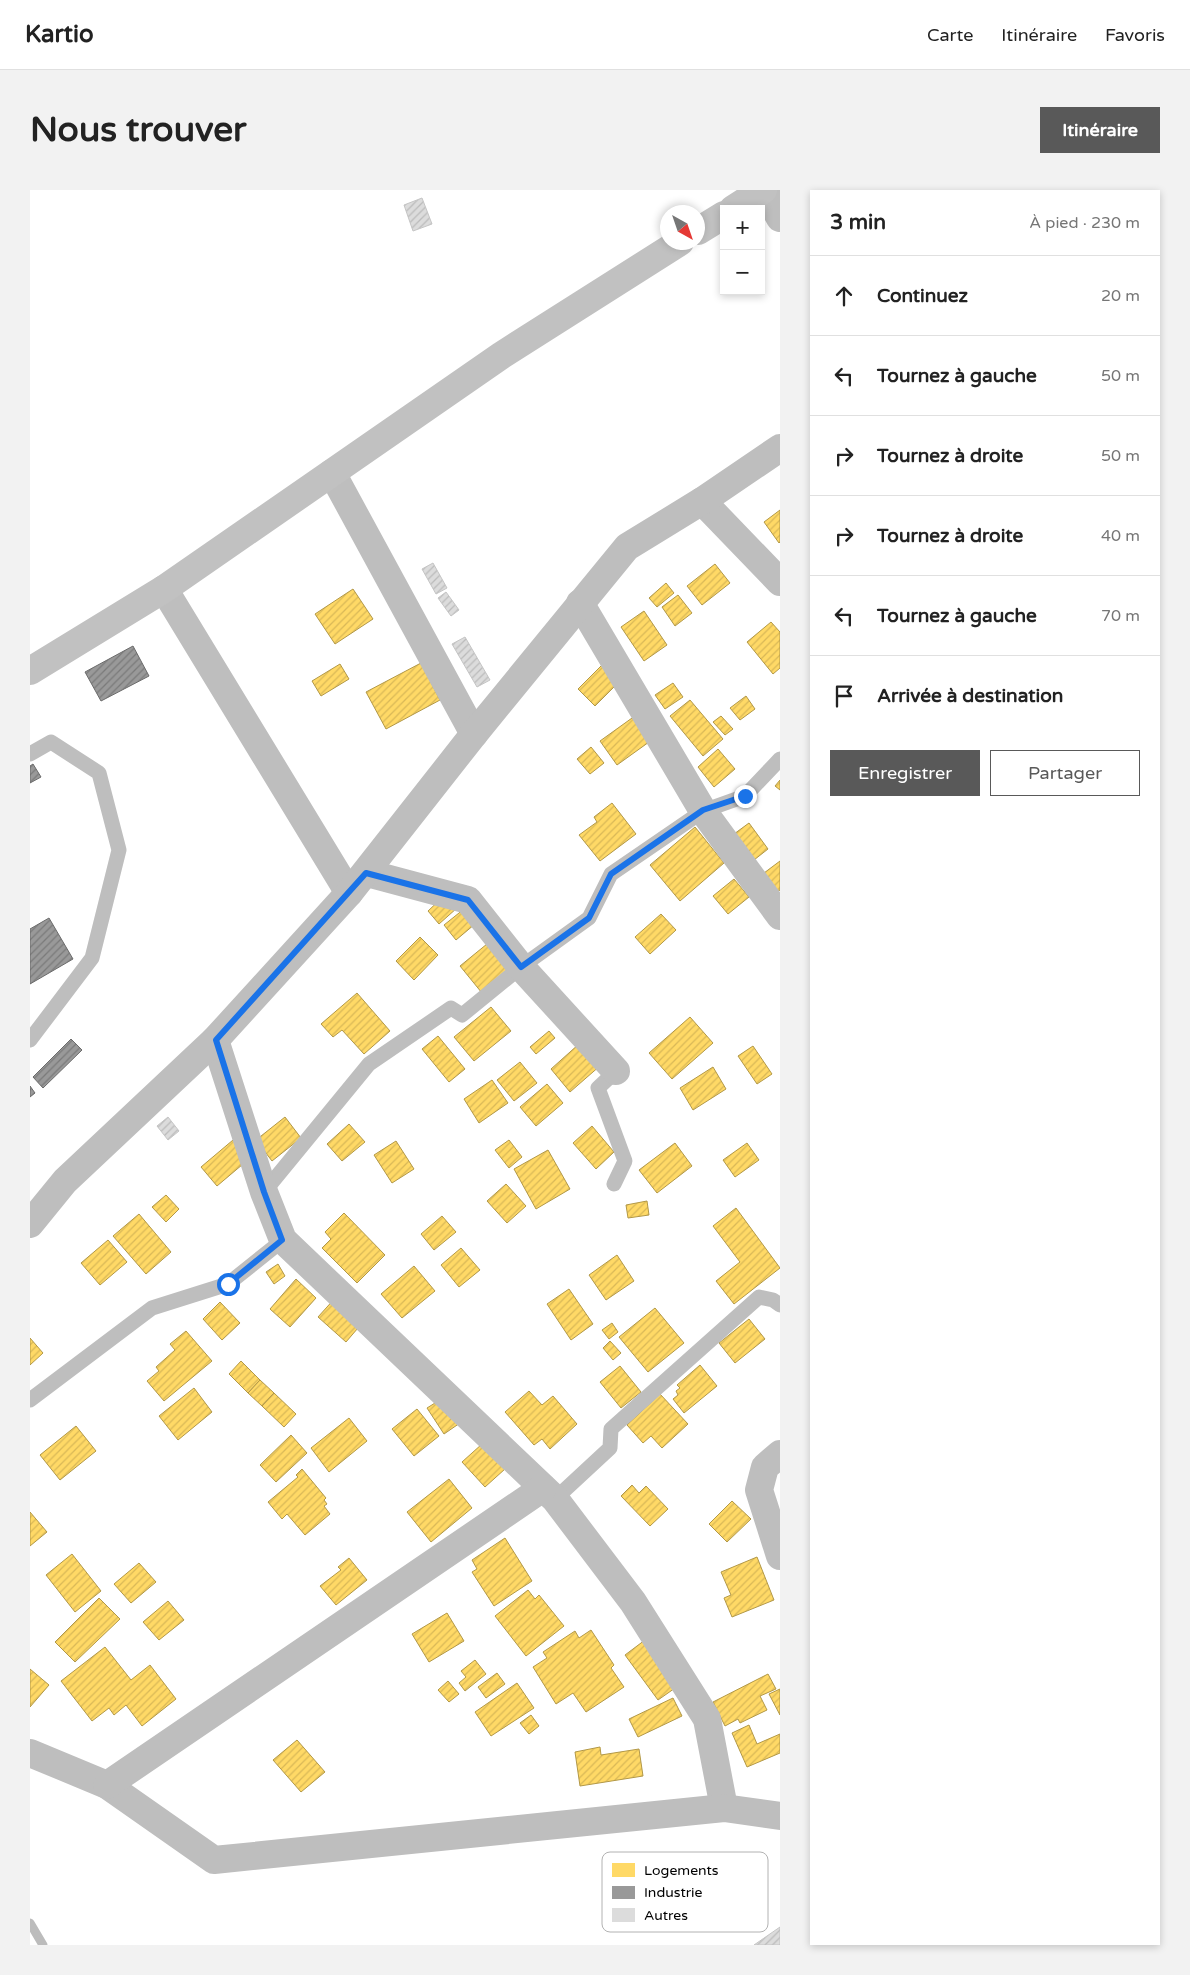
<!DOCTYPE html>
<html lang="fr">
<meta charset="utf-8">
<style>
:root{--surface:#fff;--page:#f2f2f2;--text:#222;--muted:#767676;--line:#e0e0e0;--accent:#595959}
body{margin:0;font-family:"Varela Round",sans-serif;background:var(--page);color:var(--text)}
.controls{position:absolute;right:15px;top:15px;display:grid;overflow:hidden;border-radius:0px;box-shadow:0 2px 8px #0003}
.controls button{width:45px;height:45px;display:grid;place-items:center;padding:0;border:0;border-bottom:1px solid var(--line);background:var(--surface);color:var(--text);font:25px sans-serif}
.compass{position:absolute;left:630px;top:15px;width:45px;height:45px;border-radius:50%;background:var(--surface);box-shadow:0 2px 8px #0003;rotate:140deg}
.stop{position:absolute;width:15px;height:15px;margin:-11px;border:4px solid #1a73e8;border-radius:50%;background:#fff}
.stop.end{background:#1a73e8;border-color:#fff;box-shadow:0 1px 5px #0008}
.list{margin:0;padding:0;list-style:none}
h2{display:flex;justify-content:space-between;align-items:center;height:65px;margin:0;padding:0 20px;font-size:21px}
h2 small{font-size:16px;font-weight:400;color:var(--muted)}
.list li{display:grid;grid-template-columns:32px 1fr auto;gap:15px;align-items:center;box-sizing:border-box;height:80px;padding:0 20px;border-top:1px solid var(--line)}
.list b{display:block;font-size:19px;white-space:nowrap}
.list em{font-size:16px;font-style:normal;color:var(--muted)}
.actions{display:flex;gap:10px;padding:15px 20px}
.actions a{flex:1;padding:11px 0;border:1px solid var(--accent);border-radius:0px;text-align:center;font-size:18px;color:var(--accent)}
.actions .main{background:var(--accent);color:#fff}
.icon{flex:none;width:28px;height:28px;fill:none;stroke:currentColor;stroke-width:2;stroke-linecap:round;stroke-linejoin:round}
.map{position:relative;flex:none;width:750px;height:1755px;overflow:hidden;border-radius:0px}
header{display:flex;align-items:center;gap:30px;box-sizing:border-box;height:70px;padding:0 25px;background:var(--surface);border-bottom:1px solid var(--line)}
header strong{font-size:24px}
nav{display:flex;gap:28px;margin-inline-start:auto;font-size:18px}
.intro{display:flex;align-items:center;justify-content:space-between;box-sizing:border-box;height:120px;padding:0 30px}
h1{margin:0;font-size:35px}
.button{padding:12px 22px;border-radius:0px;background:var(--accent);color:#fff;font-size:18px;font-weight:700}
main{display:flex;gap:30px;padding:0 30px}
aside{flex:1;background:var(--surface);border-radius:0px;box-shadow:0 2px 8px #0003}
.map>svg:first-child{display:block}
.homes{fill:url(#homes-hatch);stroke:#b29847}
.industry{fill:url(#industry-hatch);stroke:#6b6b6b}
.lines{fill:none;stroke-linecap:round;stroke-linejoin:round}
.stream{stroke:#bcbcbc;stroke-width:9}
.building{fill:url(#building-hatch);stroke:#c5c5c5}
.lane{stroke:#bebebe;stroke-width:15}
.street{stroke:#bebebe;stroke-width:28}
.secondary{stroke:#c1c1c1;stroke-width:28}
.route{stroke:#1a73e8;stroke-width:6}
.key{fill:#fff;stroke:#b2b2b2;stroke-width:1}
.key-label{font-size:14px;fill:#000}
</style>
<header>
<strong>Kartio</strong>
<nav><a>Carte</a><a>Itinéraire</a><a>Favoris</a></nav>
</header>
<div class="intro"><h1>Nous trouver</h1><a class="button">Itinéraire</a></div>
<main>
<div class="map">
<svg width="750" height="1755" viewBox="0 0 750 1755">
<defs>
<pattern id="homes-hatch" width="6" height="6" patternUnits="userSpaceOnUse" patternTransform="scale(1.25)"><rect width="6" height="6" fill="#ffd966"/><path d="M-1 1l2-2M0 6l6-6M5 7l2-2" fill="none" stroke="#d9b857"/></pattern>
<pattern id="industry-hatch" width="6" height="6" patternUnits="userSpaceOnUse" patternTransform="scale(1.25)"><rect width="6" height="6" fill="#999"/><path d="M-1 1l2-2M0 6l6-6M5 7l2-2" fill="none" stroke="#7a7a7a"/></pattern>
<pattern id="building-hatch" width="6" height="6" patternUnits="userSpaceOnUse" patternTransform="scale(1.25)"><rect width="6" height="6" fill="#dcdcdc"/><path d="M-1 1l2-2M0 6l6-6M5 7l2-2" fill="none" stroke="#bbb"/></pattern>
</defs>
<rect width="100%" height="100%" fill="#fff"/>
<g class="homes">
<polygon points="750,320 750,352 749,353 734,332"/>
<polygon points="685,374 700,393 672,415 657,396"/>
<polygon points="636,393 644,403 627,417 619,408"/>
<polygon points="323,399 343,429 305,454 285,424"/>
<polygon points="648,405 662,423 645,436 632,417"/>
<polygon points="614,421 637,455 614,471 591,437"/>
<polygon points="741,432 750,442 750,478 743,484 717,452"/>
<polygon points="391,473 410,510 356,539 336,502"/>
<polygon points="310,474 319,489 291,506 282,491"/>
<polygon points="572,475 589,492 565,516 548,499"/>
<polygon points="643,493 653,507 635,519 625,505"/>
<polygon points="716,506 725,519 710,530 700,518"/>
<polygon points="660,510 693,549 673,566 640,526"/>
<polygon points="609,523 626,547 587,575 570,551"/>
<polygon points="691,526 703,539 695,545 683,532"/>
<polygon points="561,557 574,573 560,584 547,569"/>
<polygon points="688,559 705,579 684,597 668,577"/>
<polygon points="750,590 750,600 745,596"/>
<polygon points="582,613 606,644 570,671 549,645 567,632 564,627"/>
<polygon points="719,633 738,659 724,670 704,644"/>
<polygon points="665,637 694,673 650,711 620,675"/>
<polygon points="750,671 750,700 747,702 734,683"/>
<polygon points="704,689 719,707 698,724 683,706"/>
<polygon points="415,705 427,718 409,734 398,721"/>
<polygon points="439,715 451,729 426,750 414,735"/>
<polygon points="631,724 646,740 620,764 605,747"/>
<polygon points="468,745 489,772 452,803 430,776"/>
<polygon points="390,747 408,765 384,790 366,771"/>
<polygon points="327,803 360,841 334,864 312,840 303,847 291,834"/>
<polygon points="461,817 481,841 444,871 424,847"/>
<polygon points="660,827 683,853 642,889 619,863"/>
<polygon points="519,841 525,848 506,864 500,857"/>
<polygon points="559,845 579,868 540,902 521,879"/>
<polygon points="408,846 435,879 419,892 392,859"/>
<polygon points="723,856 742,884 727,894 708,866"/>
<polygon points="490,872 507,893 484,911 467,890"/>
<polygon points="683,877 696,899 663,920 650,898"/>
<polygon points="462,890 478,913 449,933 434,909"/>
<polygon points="517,894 533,913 506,936 490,917"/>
<polygon points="255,927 271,948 242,971 226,950"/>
<polygon points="319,934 335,952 312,971 297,954"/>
<polygon points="562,936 584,962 566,979 543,953"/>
<polygon points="203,950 219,969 187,996 171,977"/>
<polygon points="479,950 492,967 479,978 465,960"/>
<polygon points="366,951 384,979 362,993 344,965"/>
<polygon points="645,953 662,976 627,1003 609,980"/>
<polygon points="717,953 729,970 705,987 693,970"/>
<polygon points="518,960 540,999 506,1019 484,979"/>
<polygon points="476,994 496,1016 477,1033 457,1011"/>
<polygon points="136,1005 149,1019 136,1032 122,1017"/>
<polygon points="617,1011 619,1025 598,1028 596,1015"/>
<polygon points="706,1018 750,1078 704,1114 686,1091 710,1072 683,1036"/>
<polygon points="314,1023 355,1065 327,1093 292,1058 301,1049 295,1042"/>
<polygon points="109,1024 141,1062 116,1084 83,1046"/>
<polygon points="412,1026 426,1042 404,1060 391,1044"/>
<polygon points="78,1050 97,1072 70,1095 51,1073"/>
<polygon points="431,1058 450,1080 429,1097 411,1075"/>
<polygon points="587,1065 604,1091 576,1110 559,1085"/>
<polygon points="248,1074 255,1086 244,1094 236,1082"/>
<polygon points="384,1076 405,1101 372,1128 351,1104"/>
<polygon points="266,1089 286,1108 260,1137 240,1119"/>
<polygon points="539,1099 563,1134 541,1150 517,1114"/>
<polygon points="306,1107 334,1131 316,1152 288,1127"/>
<polygon points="190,1112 210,1133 192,1150 173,1129"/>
<polygon points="625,1118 654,1153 618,1182 589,1147"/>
<polygon points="719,1129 735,1149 705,1173 689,1153"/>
<polygon points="582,1133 588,1142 579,1149 572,1140"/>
<polygon points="156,1141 182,1171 134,1211 117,1191 129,1181 126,1177 145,1160 140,1154"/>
<polygon points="0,1148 13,1163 0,1175"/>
<polygon points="580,1151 591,1163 583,1170 573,1158"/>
<polygon points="211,1171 230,1190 218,1203 199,1184"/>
<polygon points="670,1175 687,1196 654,1223 643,1209 648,1205 646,1201 650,1198 647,1195"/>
<polygon points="590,1176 611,1202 591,1218 570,1192"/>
<polygon points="230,1190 244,1203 232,1216 218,1203"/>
<polygon points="164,1198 182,1222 148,1250 129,1226"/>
<polygon points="499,1201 512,1215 523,1206 547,1234 520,1259 512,1249 504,1255 475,1222"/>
<polygon points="244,1203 266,1224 254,1237 232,1216"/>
<polygon points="630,1204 658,1234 632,1258 621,1246 613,1253 597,1235"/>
<polygon points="413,1208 430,1233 414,1244 397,1218"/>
<polygon points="387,1219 409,1246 384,1266 362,1239"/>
<polygon points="319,1228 337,1251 299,1282 281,1258"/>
<polygon points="46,1236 66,1261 30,1290 10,1265"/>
<polygon points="261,1245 277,1263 246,1292 230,1275"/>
<polygon points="452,1254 475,1279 455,1297 432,1272"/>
<polygon points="272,1279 296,1308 294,1310 297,1314 294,1316 300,1324 275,1345 257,1324 252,1329 238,1312 268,1287 266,1285"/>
<polygon points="419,1289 442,1318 401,1352 377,1322"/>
<polygon points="602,1295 609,1303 616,1296 638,1319 620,1336 591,1306"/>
<polygon points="702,1311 721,1329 697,1352 679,1334"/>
<polygon points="0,1322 17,1342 0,1356"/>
<polygon points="475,1348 502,1391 464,1416 442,1382 447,1379 442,1370"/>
<polygon points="42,1364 71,1401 45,1422 16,1385"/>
<polygon points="727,1367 744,1410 702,1427 694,1408 701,1405 691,1382"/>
<polygon points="319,1368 337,1390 306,1415 290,1396 311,1380 308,1377"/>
<polygon points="109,1373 126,1392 101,1413 84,1394"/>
<polygon points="498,1400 505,1409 509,1405 534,1436 496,1466 465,1426"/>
<polygon points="69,1408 90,1429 45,1472 25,1452"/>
<polygon points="138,1411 154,1430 129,1450 113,1432"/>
<polygon points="417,1423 434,1451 399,1472 382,1444"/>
<polygon points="561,1440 584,1475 581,1478 594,1497 556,1522 543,1503 526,1514 503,1477 517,1468 513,1462 545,1441 549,1448"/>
<polygon points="615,1450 648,1496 628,1510 595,1465"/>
<polygon points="75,1457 101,1490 120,1475 146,1509 112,1536 96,1515 84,1525 79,1518 62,1531 31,1491"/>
<polygon points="445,1470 456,1484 435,1501 429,1493 436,1487 431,1481"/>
<polygon points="0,1479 19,1495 0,1517"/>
<polygon points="467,1483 475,1494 456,1508 448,1497"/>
<polygon points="738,1484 746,1499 730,1506 737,1520 710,1533 708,1529 695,1536 683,1512"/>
<polygon points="418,1491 429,1504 419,1512 408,1500"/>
<polygon points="487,1493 504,1518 461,1546 445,1522"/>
<polygon points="750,1499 750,1525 739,1504"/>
<polygon points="643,1508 652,1526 608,1547 599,1529"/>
<polygon points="501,1525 509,1536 499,1544 490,1533"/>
<polygon points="719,1535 727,1554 750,1544 750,1563 717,1577 702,1543"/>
<polygon points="267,1550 295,1582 271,1602 243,1570"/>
<polygon points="570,1557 571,1565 609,1559 613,1586 550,1596 545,1562"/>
</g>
<g class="industry">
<polygon points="103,456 119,486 71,511 55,482"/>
<polygon points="3,574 11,587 0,593 0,576"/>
<polygon points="19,728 43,769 0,794 0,739"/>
<polygon points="41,849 52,860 13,898 3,887"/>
<polygon points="0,896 5,903 0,907"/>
</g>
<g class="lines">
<polyline class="stream" points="0,1733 13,1755"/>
</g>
<g class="building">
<polygon points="392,8 402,34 383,41 374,15"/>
<polygon points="403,373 417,398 406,404 392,379"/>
<polygon points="416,402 429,420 421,426 408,408"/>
<polygon points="435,447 460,490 447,497 422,454"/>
<polygon points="138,927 149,941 138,950 127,936"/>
<polygon points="750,1737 750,1755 724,1755"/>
</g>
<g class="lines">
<g class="lane">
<polyline points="0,564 21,552 69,583 89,660 62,768 0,850"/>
<polyline points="584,994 595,971 568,898 586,881"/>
<polyline points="234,1002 339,874 421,818 432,825 491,777 559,728 581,684 673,621 715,606 750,569"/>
<polyline points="0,1210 122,1118 198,1094 253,1050"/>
<polyline points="525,1309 580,1258 581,1239 729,1107 743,1110 750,1115"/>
</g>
<g class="street">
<polyline points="734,0 750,28"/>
<polyline points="302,283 444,544"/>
<polyline points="672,311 750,392"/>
<polyline points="134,399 319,703"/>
<polyline points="550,413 673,621 750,726"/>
<polyline points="337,683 438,710 491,777 586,881"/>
<polyline points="185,850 234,1002 253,1050 525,1309 603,1412 677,1529 694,1618"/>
<polyline points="0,1034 35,991 185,850 319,703 444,544 597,357 672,311 750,258"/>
<polyline points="750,1264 735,1277 729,1300 750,1366"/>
<polyline points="0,1563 77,1595 184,1670 694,1618 750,1626"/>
<polyline points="77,1595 513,1298"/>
</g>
<g class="secondary">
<polyline points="703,19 733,0"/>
<polyline points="668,41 694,25"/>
<polyline points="0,481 134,399 472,165 650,52"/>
</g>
</g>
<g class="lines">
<polyline class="route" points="198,1094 252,1050 234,1002 186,850 336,683 438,710 491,777 559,728 581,684 673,620 715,606"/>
</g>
<rect x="572" y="1662" width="166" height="80" rx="8" class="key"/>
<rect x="582" y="1673" width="23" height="14" fill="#ffd966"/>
<rect x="582" y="1696" width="23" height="13" fill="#999"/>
<rect x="582" y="1718" width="23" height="14" fill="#dcdcdc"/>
<g class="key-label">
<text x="614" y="1685">Logements</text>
<text x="614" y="1707">Industrie</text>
<text x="614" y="1730">Autres</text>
</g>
</svg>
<div class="controls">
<button>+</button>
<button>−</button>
</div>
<svg class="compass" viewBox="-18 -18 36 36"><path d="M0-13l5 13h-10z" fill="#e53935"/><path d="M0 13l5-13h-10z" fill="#767676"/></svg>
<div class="stop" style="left:198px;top:1094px"></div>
<div class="stop end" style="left:715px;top:606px"></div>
</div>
<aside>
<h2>3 min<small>À pied · 230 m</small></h2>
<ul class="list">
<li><svg class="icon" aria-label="ahead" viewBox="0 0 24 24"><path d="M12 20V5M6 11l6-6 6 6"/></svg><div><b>Continuez</b></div><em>20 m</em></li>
<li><svg class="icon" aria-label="left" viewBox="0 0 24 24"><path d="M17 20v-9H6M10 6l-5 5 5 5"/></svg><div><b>Tournez à gauche</b></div><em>50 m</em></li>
<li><svg class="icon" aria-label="right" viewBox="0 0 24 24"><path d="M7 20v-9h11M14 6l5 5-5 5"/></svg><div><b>Tournez à droite</b></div><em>50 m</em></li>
<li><svg class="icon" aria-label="right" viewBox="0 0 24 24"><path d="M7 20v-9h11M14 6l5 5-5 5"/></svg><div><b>Tournez à droite</b></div><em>40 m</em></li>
<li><svg class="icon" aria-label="left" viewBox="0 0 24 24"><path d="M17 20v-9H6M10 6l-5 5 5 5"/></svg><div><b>Tournez à gauche</b></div><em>70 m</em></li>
<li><svg class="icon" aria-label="arrive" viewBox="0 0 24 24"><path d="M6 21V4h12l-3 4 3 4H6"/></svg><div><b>Arrivée à destination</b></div></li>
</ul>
<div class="actions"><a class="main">Enregistrer</a><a>Partager</a></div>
</aside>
</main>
